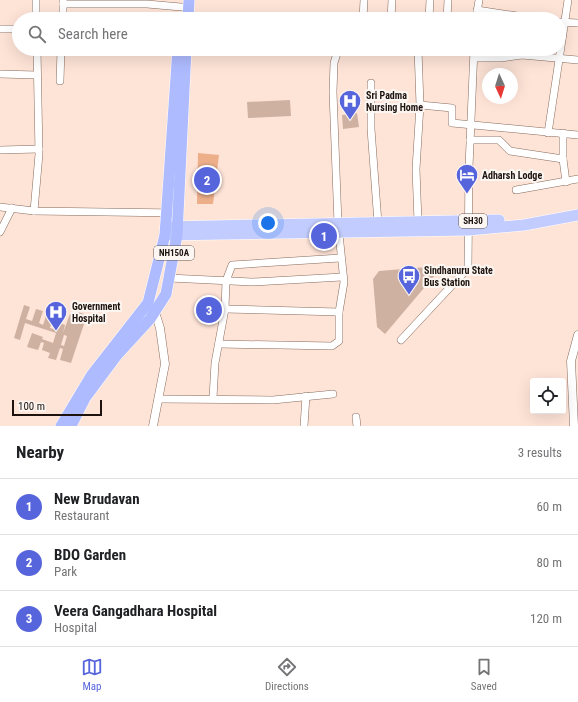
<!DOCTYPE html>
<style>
:root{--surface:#fff;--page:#f6f6f6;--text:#202124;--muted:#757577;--line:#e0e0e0;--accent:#5765dc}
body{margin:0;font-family:"Roboto Condensed",sans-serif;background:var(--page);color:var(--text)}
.controls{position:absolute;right:12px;bottom:12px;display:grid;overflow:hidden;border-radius:4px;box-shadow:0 4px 16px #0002}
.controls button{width:36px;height:36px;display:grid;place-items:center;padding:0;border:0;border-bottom:1px solid var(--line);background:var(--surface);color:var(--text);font:20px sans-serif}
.compass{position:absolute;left:482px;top:68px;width:36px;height:36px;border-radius:50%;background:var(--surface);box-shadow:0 4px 16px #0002;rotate:176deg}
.scale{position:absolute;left:12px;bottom:10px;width:90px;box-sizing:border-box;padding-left:4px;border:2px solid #1d120d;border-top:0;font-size:11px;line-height:14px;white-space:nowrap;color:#1d120d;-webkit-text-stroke:3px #fcf6f3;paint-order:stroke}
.you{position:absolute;left:268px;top:223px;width:14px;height:14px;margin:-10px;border:3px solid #fff;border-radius:50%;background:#1a73e8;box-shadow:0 0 0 6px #1a73e833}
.badge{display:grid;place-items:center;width:26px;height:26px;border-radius:50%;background:var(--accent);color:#fff;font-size:13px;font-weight:700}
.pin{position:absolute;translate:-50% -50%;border:2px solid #fff;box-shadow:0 1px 4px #0006}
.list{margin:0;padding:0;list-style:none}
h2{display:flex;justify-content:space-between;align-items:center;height:52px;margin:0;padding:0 16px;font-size:17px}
h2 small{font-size:13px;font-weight:400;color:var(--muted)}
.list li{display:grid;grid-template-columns:26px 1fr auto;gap:12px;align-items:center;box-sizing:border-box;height:56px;padding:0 16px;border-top:1px solid var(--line)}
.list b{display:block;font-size:15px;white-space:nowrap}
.list p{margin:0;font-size:13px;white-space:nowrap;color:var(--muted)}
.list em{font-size:13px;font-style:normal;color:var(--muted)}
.icon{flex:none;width:22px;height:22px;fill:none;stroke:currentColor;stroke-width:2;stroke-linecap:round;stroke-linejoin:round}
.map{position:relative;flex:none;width:578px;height:426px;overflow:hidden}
.search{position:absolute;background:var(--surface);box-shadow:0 4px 16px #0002;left:12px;right:12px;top:12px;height:44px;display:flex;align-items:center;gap:10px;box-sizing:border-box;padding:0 14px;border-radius:22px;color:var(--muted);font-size:15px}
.sheet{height:220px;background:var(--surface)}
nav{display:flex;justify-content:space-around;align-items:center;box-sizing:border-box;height:56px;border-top:1px solid var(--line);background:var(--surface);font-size:11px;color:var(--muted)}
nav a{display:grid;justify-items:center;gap:2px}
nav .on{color:var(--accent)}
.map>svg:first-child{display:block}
.green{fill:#edae8a}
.building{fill:#cfb1a1;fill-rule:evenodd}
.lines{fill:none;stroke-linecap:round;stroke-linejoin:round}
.minor-casing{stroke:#876b5d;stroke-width:8}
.tertiary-casing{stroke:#876b5d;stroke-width:9}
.primary-casing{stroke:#fff;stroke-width:12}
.trunk-casing{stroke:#fff;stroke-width:12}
.minor{stroke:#fff;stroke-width:7}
.tertiary{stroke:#fff;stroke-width:8}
.primary{stroke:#c2ccfe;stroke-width:11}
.trunk{stroke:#aebbfe;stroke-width:11}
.labels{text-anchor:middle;stroke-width:4;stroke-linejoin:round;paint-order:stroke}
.shield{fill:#fcf6f3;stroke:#605652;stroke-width:1}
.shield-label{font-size:9px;font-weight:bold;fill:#1d120d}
.poi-label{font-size:10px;font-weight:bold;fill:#1d120d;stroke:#fcf6f3;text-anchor:start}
</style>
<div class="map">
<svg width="578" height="426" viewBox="0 0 578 426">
<rect width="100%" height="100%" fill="#fee4d7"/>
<polygon class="green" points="198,153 219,155 213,204 197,204"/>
<g class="building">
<polygon points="290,100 291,116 248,118 247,102"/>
<polygon points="357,113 359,127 343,129 342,115"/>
<polygon points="427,267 435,275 385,334 377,327 373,279 379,271"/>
<path d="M24 305 30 307 26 319 32 321 36 309 43 311 39 323 43 325 47 313 54 315 50 328 57 330 60 323 65 325 63 333 70 314 74 315 75 311 87 315 71 363 60 360 63 349 60 348 56 360 48 358 50 353 42 350 44 343 41 342 38 350 27 347 32 333 43 337 42 339 53 343 56 333 25 323 20 340 14 338ZM64 335 67 336 64 346 61 345Z"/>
</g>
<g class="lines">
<g class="minor-casing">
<g id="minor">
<polyline points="36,0 36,19"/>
<polyline points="63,4 147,4 181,7"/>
<polyline points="477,10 537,19"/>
<polyline points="63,19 63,0"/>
<polyline points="363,19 364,0"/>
<polyline points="391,19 392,0"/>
<polyline points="429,19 430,0"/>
<polyline points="447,19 448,0"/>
<polyline points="476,19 479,0"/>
<polyline points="559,22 578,23"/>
<polyline points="0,29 19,29"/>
<polyline points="418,49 420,105 416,169 418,222"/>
<polyline points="475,58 501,58 522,55 578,60"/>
<polyline points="0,74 37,75"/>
<polyline points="60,81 61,49"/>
<polyline points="371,83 371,129 378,223"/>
<polyline points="420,105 452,108 452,123 578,135"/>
<polyline points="548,133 568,0"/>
<polyline points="563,133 563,159 566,182"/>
<polyline points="470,140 499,140 510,151 563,159"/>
<polyline points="0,150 39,149"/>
<polyline points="516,190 578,179"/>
<polyline points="0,207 34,211 178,213"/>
<polyline points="34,211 39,154 37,49"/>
<polyline points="0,232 12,208"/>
<polyline points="169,278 252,282 342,277"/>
<polyline points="225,309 339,312"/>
<polyline points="401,340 468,268 469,167 474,49"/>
<polyline points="219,344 332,346 339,341 339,312 344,282 338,224 333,92 334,63 338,50 345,49"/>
<polyline points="213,398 215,363 225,309 226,281 232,265 340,258"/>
<polyline points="159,399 273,400 333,394"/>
<polyline points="356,417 357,426"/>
<polyline points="304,426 306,396"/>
</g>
</g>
<g class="tertiary-casing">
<g id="tertiary">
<polyline points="153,426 165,364 160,328 154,309"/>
<polyline points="574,426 571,361 578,335"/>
</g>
</g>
<g class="primary-casing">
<g id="primary">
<polyline points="166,227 499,220"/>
<polyline points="165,235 468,230 524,225 578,215"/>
</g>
</g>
<g class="trunk-casing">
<g id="trunk">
<polyline points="188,19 189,0"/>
<polyline points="61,426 91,376 148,303 165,235 178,49"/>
<polyline points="71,426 85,398 117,355 150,319 166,294 177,235 186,49"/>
</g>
</g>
<use href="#minor" class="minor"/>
<use href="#tertiary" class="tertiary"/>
<use href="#primary" class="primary"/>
<use href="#trunk" class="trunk"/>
</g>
<defs>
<g id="hospital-pin" transform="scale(1.15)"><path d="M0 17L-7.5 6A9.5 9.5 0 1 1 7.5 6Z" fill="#5765dc" stroke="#fcf6f3"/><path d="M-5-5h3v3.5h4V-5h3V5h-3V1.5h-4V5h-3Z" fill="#fff"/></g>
<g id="hotel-pin" transform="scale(1.15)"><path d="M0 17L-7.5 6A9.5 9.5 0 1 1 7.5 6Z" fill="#5765dc" stroke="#fcf6f3"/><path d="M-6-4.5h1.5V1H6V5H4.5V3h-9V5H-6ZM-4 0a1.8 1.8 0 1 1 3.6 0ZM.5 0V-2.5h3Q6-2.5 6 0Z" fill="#fff"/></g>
<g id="bus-pin" transform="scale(1.15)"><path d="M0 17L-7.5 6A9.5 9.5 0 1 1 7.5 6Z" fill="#5765dc" stroke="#fcf6f3"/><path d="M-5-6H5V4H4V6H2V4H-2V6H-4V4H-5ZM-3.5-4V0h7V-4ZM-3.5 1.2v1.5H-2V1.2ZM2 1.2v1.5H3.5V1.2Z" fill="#fff"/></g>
</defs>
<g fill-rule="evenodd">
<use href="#hospital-pin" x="350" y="101"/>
<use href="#hotel-pin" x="467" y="175"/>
<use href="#bus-pin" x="409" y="276"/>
<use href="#hospital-pin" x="56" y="312"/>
</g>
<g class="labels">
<g class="shield">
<rect x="459" y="214" width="28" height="14" rx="3"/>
<rect x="154" y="246" width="40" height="14" rx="3"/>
</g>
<g class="shield-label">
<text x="473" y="224">SH30</text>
<text x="174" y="256">NH150A</text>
</g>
<g class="poi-label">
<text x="366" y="99">Sri Padma<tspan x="366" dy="12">Nursing Home</tspan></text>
<text x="482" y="179">Adharsh Lodge</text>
<text x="424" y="274">Sindhanuru State<tspan x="424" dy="12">Bus Station</tspan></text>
<text x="72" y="310">Government<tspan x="72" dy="12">Hospital</tspan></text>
</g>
</g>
</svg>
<div class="controls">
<button><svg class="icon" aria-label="locate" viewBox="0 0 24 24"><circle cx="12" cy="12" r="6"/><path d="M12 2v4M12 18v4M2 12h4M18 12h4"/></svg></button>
</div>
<svg class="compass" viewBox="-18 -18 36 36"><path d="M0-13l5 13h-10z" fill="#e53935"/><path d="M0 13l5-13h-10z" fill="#757577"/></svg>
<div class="scale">100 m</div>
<div class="you"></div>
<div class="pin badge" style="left:324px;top:236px">1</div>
<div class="pin badge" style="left:207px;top:180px">2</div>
<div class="pin badge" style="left:209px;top:310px">3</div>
<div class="search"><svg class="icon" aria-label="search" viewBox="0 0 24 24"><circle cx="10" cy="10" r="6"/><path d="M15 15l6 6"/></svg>Search here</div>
</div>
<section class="sheet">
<h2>Nearby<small>3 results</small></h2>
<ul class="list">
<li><span class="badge">1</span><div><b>New Brudavan</b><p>Restaurant</p></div><em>60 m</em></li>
<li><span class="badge">2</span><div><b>BDO Garden</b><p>Park</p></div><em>80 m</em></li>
<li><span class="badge">3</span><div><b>Veera Gangadhara Hospital</b><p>Hospital</p></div><em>120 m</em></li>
</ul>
</section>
<nav>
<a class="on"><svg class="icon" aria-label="map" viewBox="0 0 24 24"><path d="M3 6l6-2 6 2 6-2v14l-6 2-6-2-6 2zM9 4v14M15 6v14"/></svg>Map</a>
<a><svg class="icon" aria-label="directions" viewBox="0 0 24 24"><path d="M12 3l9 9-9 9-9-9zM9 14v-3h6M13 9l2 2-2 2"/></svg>Directions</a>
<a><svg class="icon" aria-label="saved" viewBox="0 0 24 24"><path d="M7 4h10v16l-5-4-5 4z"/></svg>Saved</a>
</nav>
